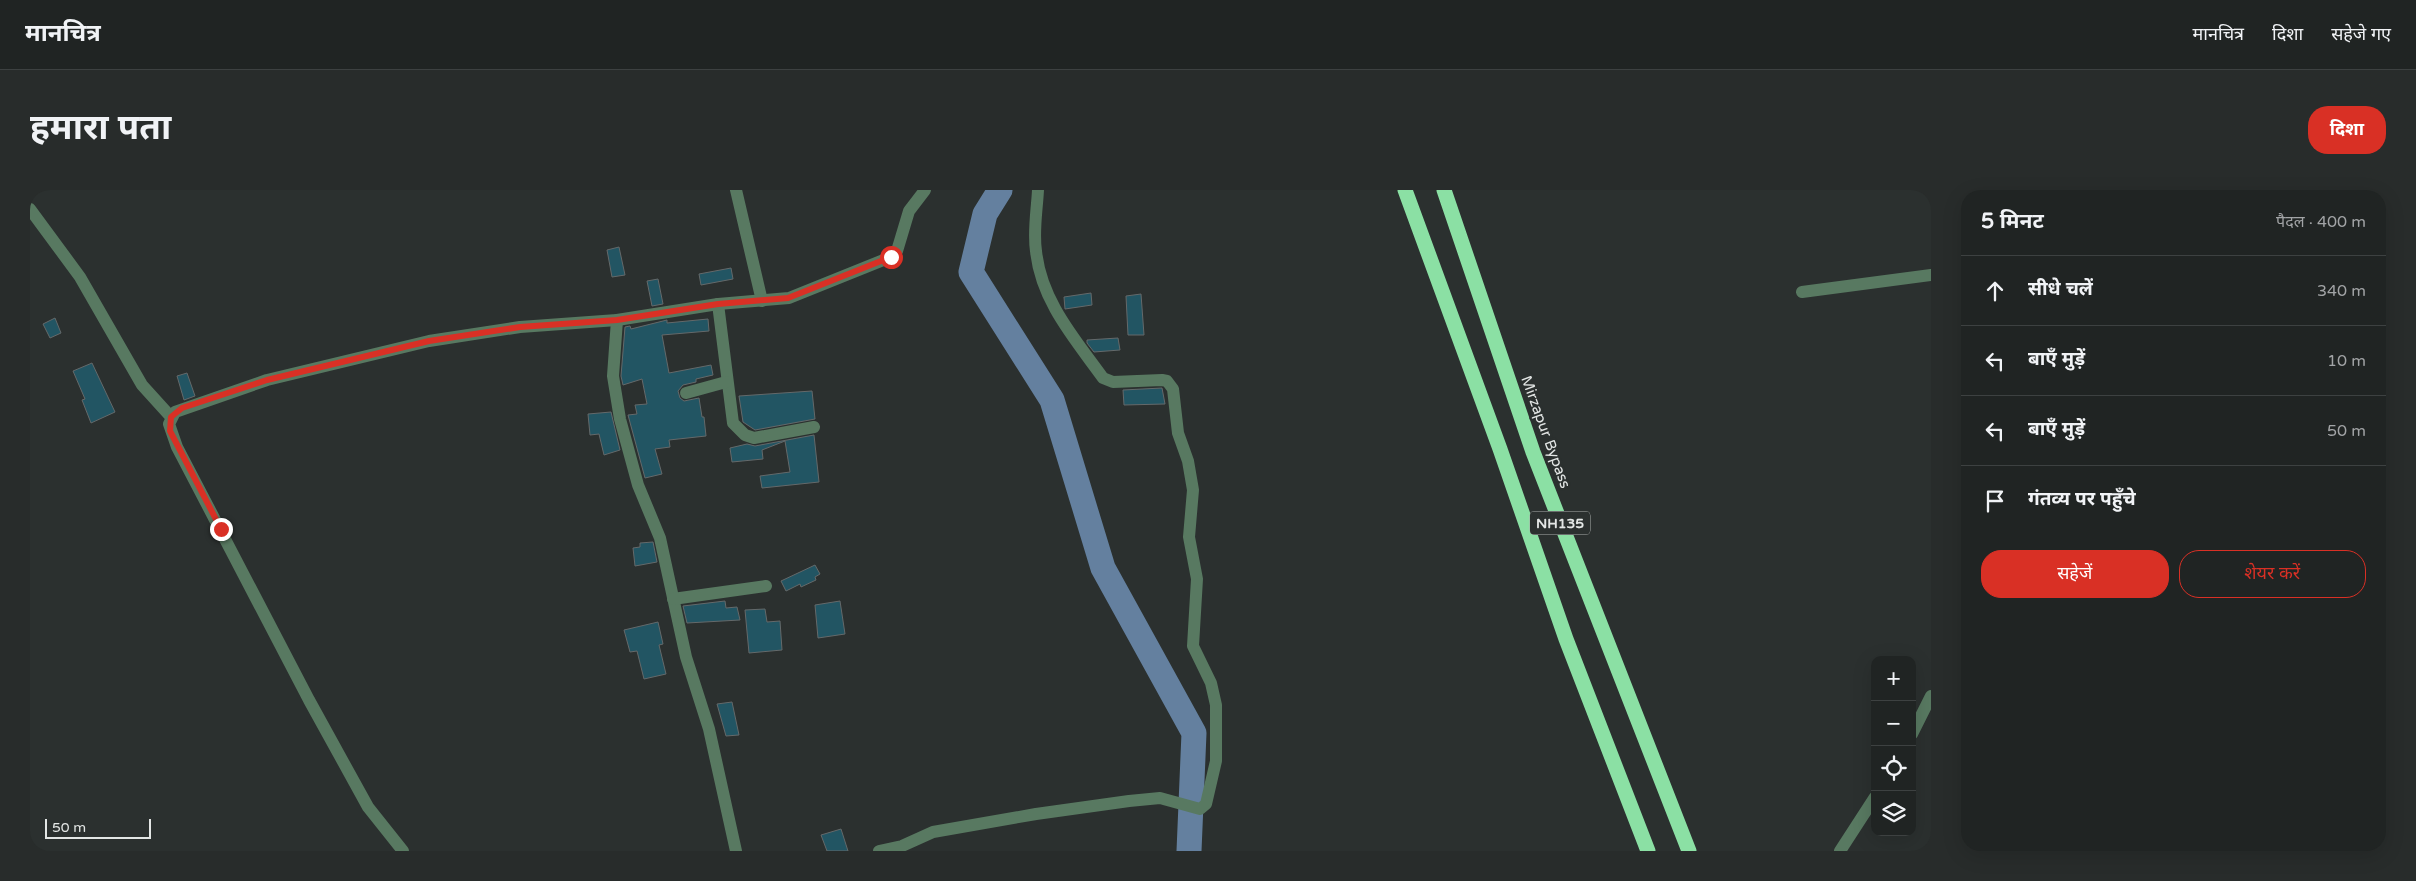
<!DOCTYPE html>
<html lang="hi">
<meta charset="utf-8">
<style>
:root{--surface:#202423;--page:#282c2b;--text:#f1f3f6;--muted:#a2a4a6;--line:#3d4141;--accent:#d93025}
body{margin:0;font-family:"Varela Round","Noto Sans Devanagari",sans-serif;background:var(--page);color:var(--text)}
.controls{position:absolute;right:15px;bottom:15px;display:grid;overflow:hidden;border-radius:10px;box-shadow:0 5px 20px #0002}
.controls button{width:45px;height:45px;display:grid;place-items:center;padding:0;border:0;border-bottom:1px solid var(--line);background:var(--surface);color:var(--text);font:25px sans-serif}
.scale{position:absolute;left:15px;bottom:12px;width:106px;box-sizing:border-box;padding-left:5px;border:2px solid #e3e6e5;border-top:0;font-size:14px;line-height:18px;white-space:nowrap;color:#e3e6e5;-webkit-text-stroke:4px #2b302f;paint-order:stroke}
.stop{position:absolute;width:15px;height:15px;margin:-11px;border:4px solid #d93025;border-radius:50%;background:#fff}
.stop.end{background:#d93025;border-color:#fff;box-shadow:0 1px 5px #0008}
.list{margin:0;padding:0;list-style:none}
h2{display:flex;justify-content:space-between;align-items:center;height:65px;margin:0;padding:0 20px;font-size:21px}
h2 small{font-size:16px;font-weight:400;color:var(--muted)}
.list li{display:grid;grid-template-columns:32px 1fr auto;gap:15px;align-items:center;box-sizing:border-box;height:70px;padding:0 20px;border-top:1px solid var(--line)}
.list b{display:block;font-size:19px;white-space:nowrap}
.list em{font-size:16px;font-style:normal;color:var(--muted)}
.actions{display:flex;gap:10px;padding:15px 20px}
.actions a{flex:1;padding:11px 0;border:1px solid var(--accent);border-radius:20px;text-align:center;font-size:18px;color:var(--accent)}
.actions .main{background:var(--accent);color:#fff}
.icon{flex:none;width:28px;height:28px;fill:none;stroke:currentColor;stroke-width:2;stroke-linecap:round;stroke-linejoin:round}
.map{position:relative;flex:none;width:1901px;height:661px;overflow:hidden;border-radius:20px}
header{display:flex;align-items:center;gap:30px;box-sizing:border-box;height:70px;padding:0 25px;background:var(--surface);border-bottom:1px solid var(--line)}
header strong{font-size:24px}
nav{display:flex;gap:28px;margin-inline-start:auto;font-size:18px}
.intro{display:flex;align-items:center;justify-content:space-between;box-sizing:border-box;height:120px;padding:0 30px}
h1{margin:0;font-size:35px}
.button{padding:12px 22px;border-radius:20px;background:var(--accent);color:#fff;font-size:18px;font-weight:700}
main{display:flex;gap:30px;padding:0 30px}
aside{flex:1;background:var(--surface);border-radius:20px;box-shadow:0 5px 20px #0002}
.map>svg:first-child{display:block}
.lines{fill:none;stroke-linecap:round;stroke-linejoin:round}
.river{stroke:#64809f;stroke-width:25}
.building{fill:#225563;stroke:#64696a}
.minor{stroke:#587961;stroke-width:12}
.highway{stroke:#8be0a4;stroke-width:15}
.route{stroke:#d93025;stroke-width:6}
.labels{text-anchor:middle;stroke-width:5;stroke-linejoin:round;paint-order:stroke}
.shield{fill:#2b302f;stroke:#acafae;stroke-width:1}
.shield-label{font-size:14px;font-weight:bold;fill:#e3e6e5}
.street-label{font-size:15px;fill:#e3e6e5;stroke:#2b302f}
</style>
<header>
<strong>मानचित्र</strong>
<nav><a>मानचित्र</a><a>दिशा</a><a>सहेजे गए</a></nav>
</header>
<div class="intro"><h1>हमारा पता</h1><a class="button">दिशा</a></div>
<main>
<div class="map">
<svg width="1901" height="661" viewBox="0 0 1901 661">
<rect width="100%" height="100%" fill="#2b302f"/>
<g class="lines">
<polyline class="river" points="970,0 955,24 941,82 1022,210 1073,378 1164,543 1159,661"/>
</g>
<g class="building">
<polygon points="589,57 595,85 582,87 577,60"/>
<polygon points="701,78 703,89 671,95 669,84"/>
<polygon points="628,89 633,114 622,116 617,91"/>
<polygon points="1061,103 1062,115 1035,119 1034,107"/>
<polygon points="1111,104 1114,145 1098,145 1096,106"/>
<polygon points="25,128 31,143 20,148 13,134"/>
<polygon points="678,129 679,141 632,145 639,183 681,175 683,185 666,189 666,192 653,195 648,201 650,208 654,211 669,208 672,227 674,227 676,246 639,250 640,257 625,259 632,284 615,288 598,225 607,224 605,215 617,214 612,189 593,195 591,186 595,137 600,136 601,139 637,130 637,133"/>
<polygon points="1088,148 1090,160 1064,162 1057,153 1057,150"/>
<polygon points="62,173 85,222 61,233 52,210 55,209 43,181"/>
<polygon points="157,183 165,206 154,210 147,186"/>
<polygon points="1132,198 1135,214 1094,215 1093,200"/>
<polygon points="782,201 785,229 725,240 713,232 709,206"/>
<polygon points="581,222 590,260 574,265 569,244 560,245 558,224"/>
<polygon points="784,245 789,292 732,298 730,286 760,282 755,251 732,260 733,269 702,272 700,258 717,254 725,256"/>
<polygon points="623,352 627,372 605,376 603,358 610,357 610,353"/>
<polygon points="785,375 790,384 785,387 786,390 771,397 770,394 756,401 751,391"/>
<polygon points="695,411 696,418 707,417 710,430 657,433 653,416"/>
<polygon points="810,411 815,444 788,448 785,415"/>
<polygon points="735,419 737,432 750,431 752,460 719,463 715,420"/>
<polygon points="628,432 633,454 629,455 636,484 614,489 607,461 600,462 594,440"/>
<polygon points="702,512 709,545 696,546 687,514"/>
<polygon points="811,639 818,661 797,661 791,645"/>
</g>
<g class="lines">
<g class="minor">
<polyline points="706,0 732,111"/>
<polyline points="0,19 50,87 112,195 141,227"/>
<polyline points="1772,102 1901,85"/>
<polyline points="688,114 703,233 715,245 724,248 784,237"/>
<polyline points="587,130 583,186 590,229 608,295 630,348 656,467 679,539 706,661"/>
<polyline points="656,203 696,192"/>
<polyline points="643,409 736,396"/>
<polyline points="1882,544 1901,506"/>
<polyline points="373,661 338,617 279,510 147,257 139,234 145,222 237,190 399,151 490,137 587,130 688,114 759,108 861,67 867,61 879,21 895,0"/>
<path d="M849 661 872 656 903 642 1006 624 1099 611 1130 608 1170 619 1176 614 1186 571V515L1181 493 1163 456 1167 389 1159 347 1163 300 1158 271 1148 243 1143 199 1137 191 1132 190 1083 192 1073 188C1045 149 1011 111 1006 61 1003 41 1007 20 1008 0"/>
<polyline points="1810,661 1845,607"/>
</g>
<g class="highway">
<polyline points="1375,0 1470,259 1536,449 1618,661"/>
<polyline points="1414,0 1503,262 1659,661"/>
</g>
</g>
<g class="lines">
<polyline class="route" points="191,339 140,241 141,227 152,218 237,190 399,151 490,137 587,130 688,114 758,108 861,67"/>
</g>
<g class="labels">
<rect class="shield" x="1500" y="321.5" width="60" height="23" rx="4"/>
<g class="shield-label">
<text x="1530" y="338">NH135</text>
</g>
<g class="street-label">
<text transform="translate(1516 242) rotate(70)" y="5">Mirzapur Bypass</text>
</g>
</g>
</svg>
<div class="controls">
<button>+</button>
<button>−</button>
<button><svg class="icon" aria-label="locate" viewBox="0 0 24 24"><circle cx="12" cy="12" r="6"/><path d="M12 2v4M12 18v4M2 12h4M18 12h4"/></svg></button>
<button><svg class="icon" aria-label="layers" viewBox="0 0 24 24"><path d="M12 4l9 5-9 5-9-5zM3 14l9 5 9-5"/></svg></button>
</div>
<div class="scale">50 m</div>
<div class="stop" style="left:861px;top:67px"></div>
<div class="stop end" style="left:191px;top:339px"></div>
</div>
<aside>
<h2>5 मिनट<small>पैदल · 400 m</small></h2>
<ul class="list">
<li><svg class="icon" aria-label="ahead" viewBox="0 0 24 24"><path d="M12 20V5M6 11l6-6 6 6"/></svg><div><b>सीधे चलें</b></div><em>340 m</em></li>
<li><svg class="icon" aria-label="left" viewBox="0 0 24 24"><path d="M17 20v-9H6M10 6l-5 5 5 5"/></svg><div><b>बाएँ मुड़ें</b></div><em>10 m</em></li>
<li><svg class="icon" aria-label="left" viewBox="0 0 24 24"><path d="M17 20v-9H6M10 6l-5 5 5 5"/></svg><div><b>बाएँ मुड़ें</b></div><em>50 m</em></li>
<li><svg class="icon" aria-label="arrive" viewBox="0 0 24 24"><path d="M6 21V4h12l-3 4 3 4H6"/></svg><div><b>गंतव्य पर पहुँचे</b></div></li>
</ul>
<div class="actions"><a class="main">सहेजें</a><a>शेयर करें</a></div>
</aside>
</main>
